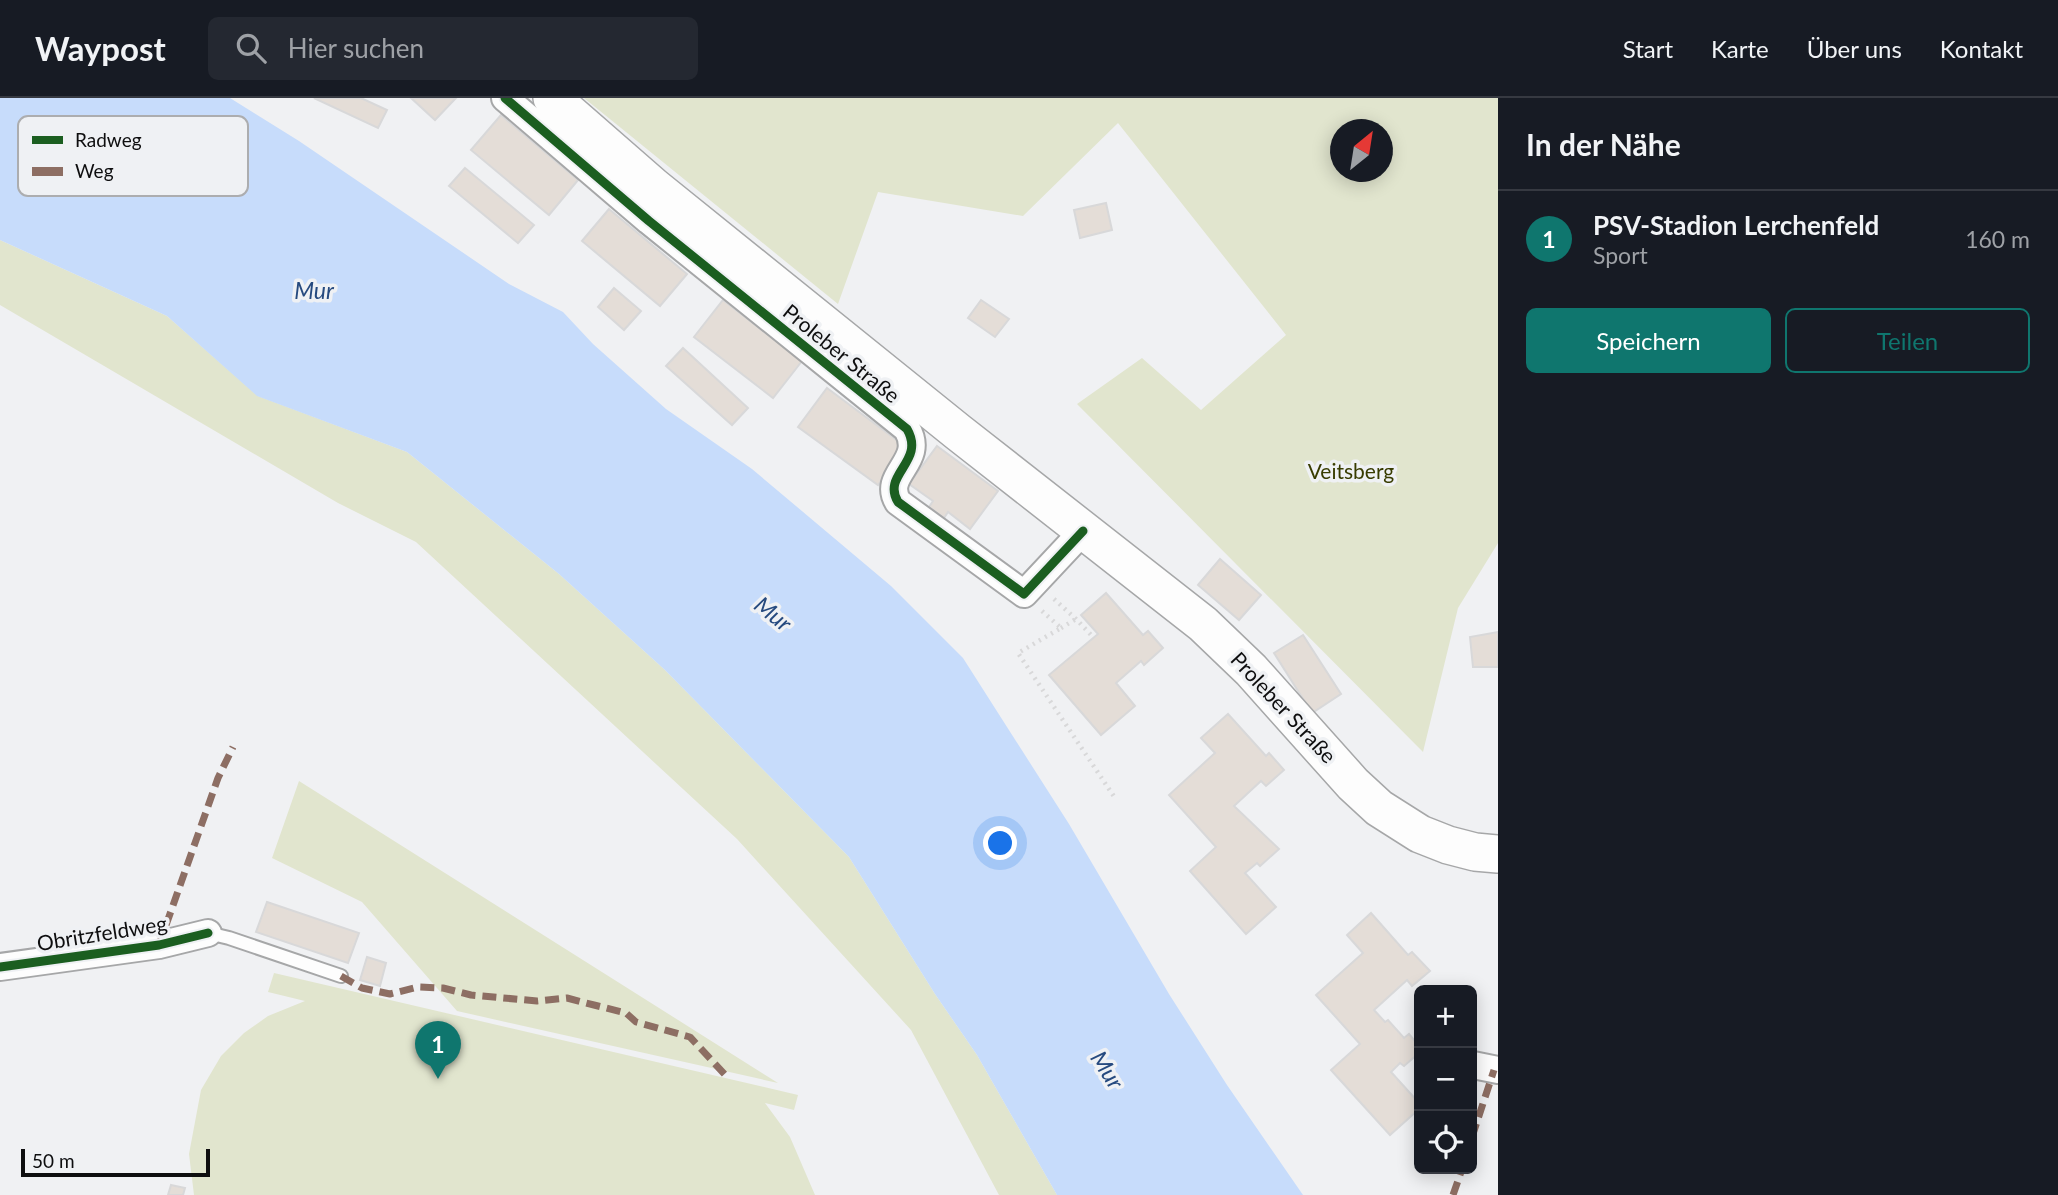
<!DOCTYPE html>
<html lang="de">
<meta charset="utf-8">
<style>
:root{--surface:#171b24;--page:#242831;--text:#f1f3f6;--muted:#9ea1a6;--line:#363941;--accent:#0f766e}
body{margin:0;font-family:Lato,sans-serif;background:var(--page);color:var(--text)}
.controls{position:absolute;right:21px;bottom:21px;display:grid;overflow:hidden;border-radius:10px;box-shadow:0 4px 18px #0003}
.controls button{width:63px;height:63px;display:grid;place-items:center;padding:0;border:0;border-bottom:2px solid var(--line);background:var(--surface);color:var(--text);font:35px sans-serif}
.compass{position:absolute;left:1330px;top:21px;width:63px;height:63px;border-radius:50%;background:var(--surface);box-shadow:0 4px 18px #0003;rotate:30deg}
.scale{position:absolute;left:21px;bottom:18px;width:189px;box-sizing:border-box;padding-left:7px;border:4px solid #0e0e0f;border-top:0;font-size:19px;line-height:24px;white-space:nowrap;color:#0e0e0f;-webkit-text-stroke:5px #eff1f4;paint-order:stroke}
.you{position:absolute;left:1001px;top:746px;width:24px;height:24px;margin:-18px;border:5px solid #fff;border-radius:50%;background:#1a73e8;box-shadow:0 0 0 10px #1a73e833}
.badge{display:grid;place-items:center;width:46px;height:46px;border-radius:50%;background:var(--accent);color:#fff;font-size:23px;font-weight:700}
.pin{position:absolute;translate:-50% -58px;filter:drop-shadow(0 2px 4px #0008)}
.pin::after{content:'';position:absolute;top:37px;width:24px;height:21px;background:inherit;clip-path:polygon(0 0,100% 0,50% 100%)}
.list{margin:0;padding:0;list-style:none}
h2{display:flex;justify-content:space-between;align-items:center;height:91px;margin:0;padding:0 28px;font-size:30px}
h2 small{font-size:23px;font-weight:400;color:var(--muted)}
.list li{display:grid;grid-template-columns:46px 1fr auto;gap:21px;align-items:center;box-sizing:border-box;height:98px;padding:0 28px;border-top:2px solid var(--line)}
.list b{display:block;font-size:26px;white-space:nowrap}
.list p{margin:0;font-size:23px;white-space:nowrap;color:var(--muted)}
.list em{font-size:23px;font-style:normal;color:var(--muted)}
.actions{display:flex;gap:14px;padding:21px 28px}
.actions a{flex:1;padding:16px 0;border:2px solid var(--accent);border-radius:10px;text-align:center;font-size:24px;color:var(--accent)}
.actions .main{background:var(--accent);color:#fff}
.icon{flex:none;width:38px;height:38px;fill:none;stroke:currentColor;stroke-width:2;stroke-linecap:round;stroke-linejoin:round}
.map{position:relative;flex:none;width:1498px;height:1097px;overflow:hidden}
header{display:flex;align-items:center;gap:42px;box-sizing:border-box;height:98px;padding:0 35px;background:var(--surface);border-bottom:2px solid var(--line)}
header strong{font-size:33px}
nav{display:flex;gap:38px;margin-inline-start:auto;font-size:24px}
.search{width:490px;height:63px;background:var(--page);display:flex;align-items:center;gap:18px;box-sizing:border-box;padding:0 24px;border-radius:10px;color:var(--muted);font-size:26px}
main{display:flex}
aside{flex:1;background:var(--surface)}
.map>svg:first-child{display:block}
.green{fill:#e1e5ce;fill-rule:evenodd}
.water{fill:#c7dcfb}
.building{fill:#e4ddd7;stroke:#d8d8d9;stroke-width:2}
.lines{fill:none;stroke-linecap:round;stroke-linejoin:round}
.service-casing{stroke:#a6a7a8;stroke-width:16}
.minor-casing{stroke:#a6a7a8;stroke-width:30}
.secondary-casing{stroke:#a6a7a8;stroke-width:40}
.path{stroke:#d8d8d9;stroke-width:4.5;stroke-dasharray:2 5;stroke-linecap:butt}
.service{stroke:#fdfdfd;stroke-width:12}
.minor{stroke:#fdfdfd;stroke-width:26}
.secondary{stroke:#fdfdfd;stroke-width:37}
.quiet{stroke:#8d6e63;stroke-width:7;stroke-dasharray:14 7;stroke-linecap:butt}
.cycleway-casing{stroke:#eff1f4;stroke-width:13}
.cycleway{stroke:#1b5e20;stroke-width:9}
.labels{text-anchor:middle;stroke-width:7;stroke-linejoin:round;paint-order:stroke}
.street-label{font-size:21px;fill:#0e0e0f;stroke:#eff1f4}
.park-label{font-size:21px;fill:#383c00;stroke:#eff1f4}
.water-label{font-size:23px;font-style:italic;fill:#264a7f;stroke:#eff1f4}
.key{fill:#eff1f4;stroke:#acadaf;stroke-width:2}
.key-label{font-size:19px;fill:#0e0e0f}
</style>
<header>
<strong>Waypost</strong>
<div class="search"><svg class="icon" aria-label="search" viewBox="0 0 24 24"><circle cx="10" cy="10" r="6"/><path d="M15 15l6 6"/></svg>Hier suchen</div>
<nav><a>Start</a><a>Karte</a><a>Über uns</a><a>Kontakt</a></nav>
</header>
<main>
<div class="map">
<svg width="1498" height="1097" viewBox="0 0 1498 1097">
<rect width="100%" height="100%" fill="#f0f1f3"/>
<g class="green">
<path d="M584 0H1498V445L1458 510 1423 654 1077 306 1142 260 1201 312 1286 237 1118 25 1023 118 878 94 838 206ZM1340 32H1382V74H1340Z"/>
<polygon points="0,142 167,218 258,298 407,354 559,476 665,572 849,759 935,896 977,957 1057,1097 999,1097 911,932 737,741 416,444 338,405 0,207"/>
<polygon points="299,683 778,985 457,913 362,804 272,760"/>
<polygon points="274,875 798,997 794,1012 765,1005 790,1039 815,1097 194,1097 189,1056 201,992 221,958 244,935 268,918 305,903 268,894"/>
</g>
<polygon class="water" points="0,0 230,0 299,43 509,186 563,214 593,246 666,311 752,371 891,488 963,560 1069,726 1169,896 1227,987 1303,1097 1057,1097 977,957 935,896 849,759 665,572 559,476 407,354 257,298 167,218 0,142"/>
<g class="building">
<polygon points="314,0 361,0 387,12 378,30"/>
<polygon points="411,0 456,0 435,22"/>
<polygon points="501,17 578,82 549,117 471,52"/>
<polygon points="465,70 534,127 518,145 449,88"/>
<polygon points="1106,105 1112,132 1080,140 1074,112"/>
<polygon points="609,111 687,176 660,208 582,143"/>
<polygon points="614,190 641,213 624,232 598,209"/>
<polygon points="723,202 802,263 773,300 694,239"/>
<polygon points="981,202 1009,221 995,239 968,220"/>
<polygon points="683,250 748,310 732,327 666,268"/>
<polygon points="827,290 906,349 878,387 798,329"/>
<polygon points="937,348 998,393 970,431 948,414 944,420 929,409 933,403 909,386"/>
<polygon points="1220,461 1261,497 1239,522 1198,487"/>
<polygon points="1106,495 1143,537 1148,533 1163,550 1144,567 1141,563 1116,585 1135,608 1101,637 1049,577 1098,536 1081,517"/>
<polygon points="1498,534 1498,569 1473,569 1470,539"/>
<polygon points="1303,537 1341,596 1312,615 1274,555"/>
<polygon points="1228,616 1266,658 1269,655 1284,672 1266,688 1261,683 1234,708 1279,751 1260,768 1257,765 1245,775 1276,809 1246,836 1190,773 1216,749 1169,697 1215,655 1201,640"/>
<polygon points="267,804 359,835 348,865 256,834"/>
<polygon points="1371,815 1408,857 1412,854 1430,873 1412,888 1407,882 1374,912 1385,924 1388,922 1404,940 1409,936 1419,948 1419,955 1404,968 1400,965 1391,974 1419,1005 1419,1011 1390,1037 1331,972 1360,946 1316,897 1363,855 1347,837"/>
<polygon points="367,859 386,865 380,888 360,882"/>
<polygon points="171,1087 185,1090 183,1097 168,1097"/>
</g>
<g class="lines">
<g class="service-casing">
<polyline id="service" points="208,835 229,840 341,878"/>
</g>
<g class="minor-casing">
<g id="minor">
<path d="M505 0 649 123 907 331C926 364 881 376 898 404L1024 496 1083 433"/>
<polyline points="0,869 159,847 208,835"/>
<polyline points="1473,967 1498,972"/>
</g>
</g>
<g class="secondary-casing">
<polyline id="secondary" points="552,0 654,89 958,334 1203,526 1251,572 1353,686 1379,710 1420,736 1448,747 1475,754 1498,756"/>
</g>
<g class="path">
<polyline points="1054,501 1076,521 1093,539"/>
<polyline points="1042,513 1061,530 1018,555 1115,700"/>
<polyline points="1061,530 1076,521"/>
</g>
<use href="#service" class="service"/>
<use href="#minor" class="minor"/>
<use href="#secondary" class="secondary"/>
<g class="quiet">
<polyline points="159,847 218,680 233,649"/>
<polyline points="341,878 362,890 390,896 418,889 443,890 471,897 537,903 567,900 594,907 626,915 636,924 690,939 729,981"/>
<polyline points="1472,1039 1494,972"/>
<polyline points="1453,1097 1462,1071"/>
</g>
<g class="cycleway-casing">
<g id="cycleway">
<path d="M505 0 649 123 907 331C926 364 881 376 898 404L1024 496 1083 433"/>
<polyline points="0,869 159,847 208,835"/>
</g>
</g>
<use href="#cycleway" class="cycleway"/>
</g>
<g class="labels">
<g class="street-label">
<text transform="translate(841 256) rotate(39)" y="7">Proleber Straße</text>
<text transform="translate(1283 610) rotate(47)" y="7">Proleber Straße</text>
<text transform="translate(102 836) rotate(-9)" y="7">Obritzfeldweg</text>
</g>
<g class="park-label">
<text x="1351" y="381">Veitsberg</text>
</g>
<g class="water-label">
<text x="314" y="201">Mur</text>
<text transform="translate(773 516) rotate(39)" y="8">Mur</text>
<text transform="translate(1107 972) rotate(57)" y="8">Mur</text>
</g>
</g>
<rect x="18" y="18" width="230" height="80" rx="10" class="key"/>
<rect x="32" y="38" width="31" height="8" fill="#1b5e20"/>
<rect x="32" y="69" width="31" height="9" fill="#8d6e63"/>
<g class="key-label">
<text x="75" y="49">Radweg</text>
<text x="75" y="80">Weg</text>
</g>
</svg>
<div class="controls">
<button>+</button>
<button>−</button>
<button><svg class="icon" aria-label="locate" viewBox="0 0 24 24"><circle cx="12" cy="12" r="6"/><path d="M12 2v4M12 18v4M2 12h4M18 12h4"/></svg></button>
</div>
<svg class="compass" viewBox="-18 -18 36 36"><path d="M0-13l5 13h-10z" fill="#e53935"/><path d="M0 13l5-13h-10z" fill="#9ea1a6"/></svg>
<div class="scale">50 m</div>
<div class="you"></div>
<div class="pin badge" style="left:438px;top:981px">1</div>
</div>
<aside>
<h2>In der Nähe<small></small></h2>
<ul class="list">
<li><span class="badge">1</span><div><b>PSV-Stadion Lerchenfeld</b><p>Sport</p></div><em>160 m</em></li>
</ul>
<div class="actions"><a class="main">Speichern</a><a>Teilen</a></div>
</aside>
</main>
